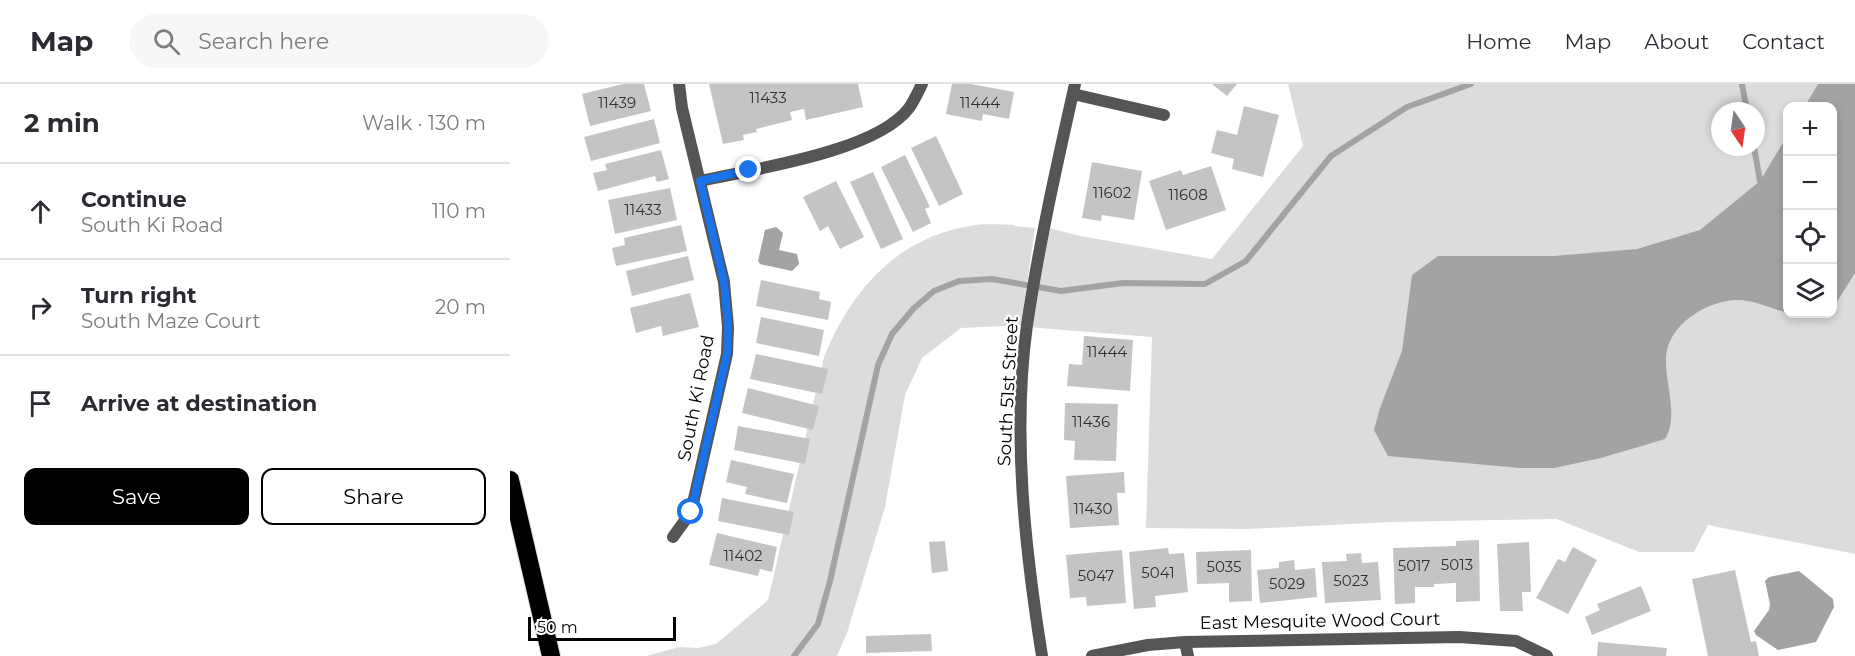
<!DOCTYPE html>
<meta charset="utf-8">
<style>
:root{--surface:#fff;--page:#f7f7f7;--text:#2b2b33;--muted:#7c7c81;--line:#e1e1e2;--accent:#000}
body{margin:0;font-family:Montserrat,sans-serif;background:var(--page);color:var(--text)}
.controls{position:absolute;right:18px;top:18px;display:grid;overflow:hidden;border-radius:12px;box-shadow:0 3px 9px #0003}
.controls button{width:54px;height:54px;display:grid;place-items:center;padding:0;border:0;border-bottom:2px solid var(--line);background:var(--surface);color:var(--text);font:30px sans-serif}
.compass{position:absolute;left:1201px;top:18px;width:54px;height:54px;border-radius:50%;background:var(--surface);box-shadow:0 3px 9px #0003;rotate:167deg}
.scale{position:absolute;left:18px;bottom:15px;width:148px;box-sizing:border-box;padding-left:6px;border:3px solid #000;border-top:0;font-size:16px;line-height:21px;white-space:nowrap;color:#000;-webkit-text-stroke:4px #fff;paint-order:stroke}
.stop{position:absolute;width:18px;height:18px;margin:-14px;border:4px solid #1a73e8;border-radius:50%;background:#fff}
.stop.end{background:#1a73e8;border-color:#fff;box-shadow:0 2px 6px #0008}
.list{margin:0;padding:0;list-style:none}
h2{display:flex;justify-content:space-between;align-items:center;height:78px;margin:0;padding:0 24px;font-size:26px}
h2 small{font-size:20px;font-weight:400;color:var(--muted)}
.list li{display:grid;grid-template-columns:39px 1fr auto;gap:18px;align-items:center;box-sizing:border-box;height:96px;padding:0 24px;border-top:2px solid var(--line)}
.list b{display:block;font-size:22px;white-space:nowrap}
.list p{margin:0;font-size:20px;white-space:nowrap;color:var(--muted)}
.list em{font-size:20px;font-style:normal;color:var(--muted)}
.actions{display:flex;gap:12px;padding:18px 24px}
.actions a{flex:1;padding:14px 0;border:2px solid var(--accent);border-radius:12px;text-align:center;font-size:21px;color:var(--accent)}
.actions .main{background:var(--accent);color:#fff}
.icon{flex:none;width:33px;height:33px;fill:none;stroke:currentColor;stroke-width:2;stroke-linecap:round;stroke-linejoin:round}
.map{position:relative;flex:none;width:1345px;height:572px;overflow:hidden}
header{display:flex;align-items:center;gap:36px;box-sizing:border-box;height:84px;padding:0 30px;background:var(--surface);border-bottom:2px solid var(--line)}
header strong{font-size:28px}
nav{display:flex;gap:33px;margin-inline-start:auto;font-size:21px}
.search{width:420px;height:54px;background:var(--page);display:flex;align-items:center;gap:15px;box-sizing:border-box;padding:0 21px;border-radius:33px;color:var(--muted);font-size:22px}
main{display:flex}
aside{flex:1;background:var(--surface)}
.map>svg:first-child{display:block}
.green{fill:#dcdcdc;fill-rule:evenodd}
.water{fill:#a3a3a3}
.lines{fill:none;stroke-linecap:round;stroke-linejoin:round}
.stream{stroke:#a3a3a3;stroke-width:6}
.building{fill:#c4c4c4}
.motorway-casing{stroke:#dbdbdb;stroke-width:20}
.minor{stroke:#555;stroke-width:12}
.tertiary{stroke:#555;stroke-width:12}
.motorway{stroke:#000;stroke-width:18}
.route{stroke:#1a73e8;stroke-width:8}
.labels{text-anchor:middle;stroke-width:4.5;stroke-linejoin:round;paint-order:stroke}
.number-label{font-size:15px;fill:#313131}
.street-label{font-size:18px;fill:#000;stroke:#fff}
</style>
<header>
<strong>Map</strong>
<div class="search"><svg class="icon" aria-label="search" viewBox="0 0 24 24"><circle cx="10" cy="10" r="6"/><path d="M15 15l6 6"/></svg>Search here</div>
<nav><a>Home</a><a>Map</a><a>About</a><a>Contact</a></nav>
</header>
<main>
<aside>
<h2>2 min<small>Walk · 130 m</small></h2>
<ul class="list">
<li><svg class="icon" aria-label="ahead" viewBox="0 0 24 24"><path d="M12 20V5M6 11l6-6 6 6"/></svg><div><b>Continue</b><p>South Ki Road</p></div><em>110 m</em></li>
<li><svg class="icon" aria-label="right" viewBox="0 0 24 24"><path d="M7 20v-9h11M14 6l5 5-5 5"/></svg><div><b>Turn right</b><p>South Maze Court</p></div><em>20 m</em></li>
<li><svg class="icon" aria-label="arrive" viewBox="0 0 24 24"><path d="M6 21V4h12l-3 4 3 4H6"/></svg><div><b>Arrive at destination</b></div></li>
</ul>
<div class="actions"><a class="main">Save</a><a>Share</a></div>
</aside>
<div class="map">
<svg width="1345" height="572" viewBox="0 0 1345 572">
<rect width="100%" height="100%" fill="#fff"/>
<g class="green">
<path d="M778 0H1345V470L1198 441 1184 468H1129L1047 435 880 438 738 445 636 444 642 253 517 243 535 143 570 152 702 175 793 62ZM1278 22H1322V230H1278ZM1210 27H1246V63H1210Z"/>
<path d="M506 141 503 142 525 144 511 241 451 244 412 274 395 311 375 423 337 549 327 572H136L169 563 188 564 206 560 258 516 314 273C341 207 386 154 460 142 475 139 491 141 506 141Z"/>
</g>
<g class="water">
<polygon points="1308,0 1345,0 1345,189 1323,224 1322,22 1295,22"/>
<path d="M1277 52V229C1263 225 1244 216 1228 216 1197 216 1157 241 1156 274 1155 300 1169 333 1155 355L1091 374 1044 384H1010L878 372 864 346 870 324 892 267 902 191 928 172H1044L1127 165 1190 146 1250 97Z"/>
<polygon points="266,143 273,149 269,166 287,170 289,180 282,187 250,180 248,177 255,146"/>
<polygon points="1289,487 1323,515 1324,523 1306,558 1268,566 1246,551 1244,547 1259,526 1260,520 1255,497 1259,493"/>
</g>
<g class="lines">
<g class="stream">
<polyline points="1232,0 1237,27"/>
<polyline points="1244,63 1250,97 1254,102"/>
<polyline points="284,572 308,540 320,497 368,281 382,250 404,224 424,207 449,197 482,195 551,207 613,199 695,200 736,177 821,72 897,23 961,0"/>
</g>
</g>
<g class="building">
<polygon points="113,0 134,0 141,27 80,42 72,10"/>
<polygon points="199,0 348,0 353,23 296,36 294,25 280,28 282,36 246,45 247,48 233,51 234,56 213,60"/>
<polygon points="442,0 461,0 504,8 499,35 473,30 472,37 436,30"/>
<polygon points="702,0 727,0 717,12"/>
<polygon points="734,22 769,31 753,93 722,85 724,75 701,69 707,46 727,51"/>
<polygon points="144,35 150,59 81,77 74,53"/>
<polygon points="426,52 453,110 429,122 401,64"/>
<polygon points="151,66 159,95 147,98 145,92 88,107 83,89 97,86 95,80"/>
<polygon points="395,71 420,123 415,125 421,139 403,148 371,83"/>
<polygon points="582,78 632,87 624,136 592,131 591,137 572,134"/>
<polygon points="701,82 716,126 656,146 639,97 671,86 673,91"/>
<polygon points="363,88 393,155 371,165 340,98"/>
<polygon points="326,97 354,153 330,165 318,142 310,147 293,113"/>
<polygon points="160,104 167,136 105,150 98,116"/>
<polygon points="171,141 177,167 106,182 102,164 115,161 114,154"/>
<polygon points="178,172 184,196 122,212 116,187"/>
<polygon points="251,196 310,208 309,215 321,218 318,236 246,222"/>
<polygon points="180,209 189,243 153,252 151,242 126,249 120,224"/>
<polygon points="251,233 314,246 309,272 246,259"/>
<polygon points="574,252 623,256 620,307 557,302 559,280 572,281"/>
<polygon points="246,270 318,285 312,310 240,295"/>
<polygon points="238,304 309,322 303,346 232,329"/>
<polygon points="555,319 608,320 606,377 564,376 565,357 554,356"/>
<polygon points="228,342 300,355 295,380 224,366"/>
<polygon points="221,376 284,390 277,419 235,410 237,403 216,398"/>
<polygon points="614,388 615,409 607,409 609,441 560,444 556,392"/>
<polygon points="212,414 284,428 279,451 208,437"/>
<polygon points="207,449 267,463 262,488 250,485 248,492 199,481"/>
<polygon points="969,456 970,517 946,518 946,499 924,500 924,503 905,503 905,519 885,520 883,464 946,462 946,457"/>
<polygon points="435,457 438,487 422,489 419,458"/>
<polygon points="1019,458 1021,508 1012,508 1013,527 990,527 987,460"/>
<polygon points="1063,463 1087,476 1058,530 1026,514 1048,475 1055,478"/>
<polygon points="658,464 659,470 674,469 678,508 645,512 646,523 624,525 619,468"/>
<polygon points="612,466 616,519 577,522 576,513 560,514 556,471"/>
<polygon points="741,466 742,517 719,518 719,499 687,500 686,468"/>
<polygon points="851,469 852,479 868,478 871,516 815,519 812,478 837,477 836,470"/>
<polygon points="784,476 785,486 805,484 807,513 750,519 747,486 769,484 769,478"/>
<polygon points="1225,486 1241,558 1246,557 1249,572 1198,572 1182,495"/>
<polygon points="1131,502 1141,527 1082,551 1075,533 1090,526 1087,520"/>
<polygon points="421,550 422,567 356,569 356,552"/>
<polygon points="1088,558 1157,564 1156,572 1087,572"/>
</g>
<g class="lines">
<g class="motorway-casing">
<polyline id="motorway" points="0,396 41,572"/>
</g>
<g class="minor">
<polyline points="563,10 654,31"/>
<path d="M190 97C243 85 366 68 399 24 404 17 408 8 412 0"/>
<polyline points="163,453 181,428 217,270 218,243 214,198 172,24 169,0"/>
<polyline points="675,558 678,572"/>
<polyline points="582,572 638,561 675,558 949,553 1006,557 1037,572"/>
</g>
<path class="tertiary" d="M532 572C515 465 502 349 517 241 529 160 547 80 565 0"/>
<use href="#motorway" class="motorway"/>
</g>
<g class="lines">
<polyline class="route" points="181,428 217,270 218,243 214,198 190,97 239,86"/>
</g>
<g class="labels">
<g class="number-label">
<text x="258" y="19">11433</text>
<text x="107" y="24">11439</text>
<text x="470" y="24">11444</text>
<text x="602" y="114">11602</text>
<text x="678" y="116">11608</text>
<text x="133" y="131">11433</text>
<text x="597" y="273">11444</text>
<text x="581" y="343">11436</text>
<text x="583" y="430">11430</text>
<text x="233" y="477">11402</text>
<text x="947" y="486">5013</text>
<text x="904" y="487">5017</text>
<text x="714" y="488">5035</text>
<text x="648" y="494">5041</text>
<text x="586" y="497">5047</text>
<text x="841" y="502">5023</text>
<text x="777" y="505">5029</text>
</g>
<g class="street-label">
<text transform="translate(498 307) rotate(-87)" y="6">South 51st Street</text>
<text transform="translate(186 314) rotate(-79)" y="6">South Ki Road</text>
<text transform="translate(810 537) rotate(-1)" y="6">East Mesquite Wood Court</text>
</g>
</g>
</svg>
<div class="controls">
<button>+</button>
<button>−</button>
<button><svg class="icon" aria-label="locate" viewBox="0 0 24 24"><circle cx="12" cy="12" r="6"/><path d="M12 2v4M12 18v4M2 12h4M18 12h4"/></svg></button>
<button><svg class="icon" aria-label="layers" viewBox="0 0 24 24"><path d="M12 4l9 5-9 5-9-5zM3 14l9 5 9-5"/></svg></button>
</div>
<svg class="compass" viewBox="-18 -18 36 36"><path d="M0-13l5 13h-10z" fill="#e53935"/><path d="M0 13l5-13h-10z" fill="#7c7c81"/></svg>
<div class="scale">50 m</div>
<div class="stop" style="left:181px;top:428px"></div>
<div class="stop end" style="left:239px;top:86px"></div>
</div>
</main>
